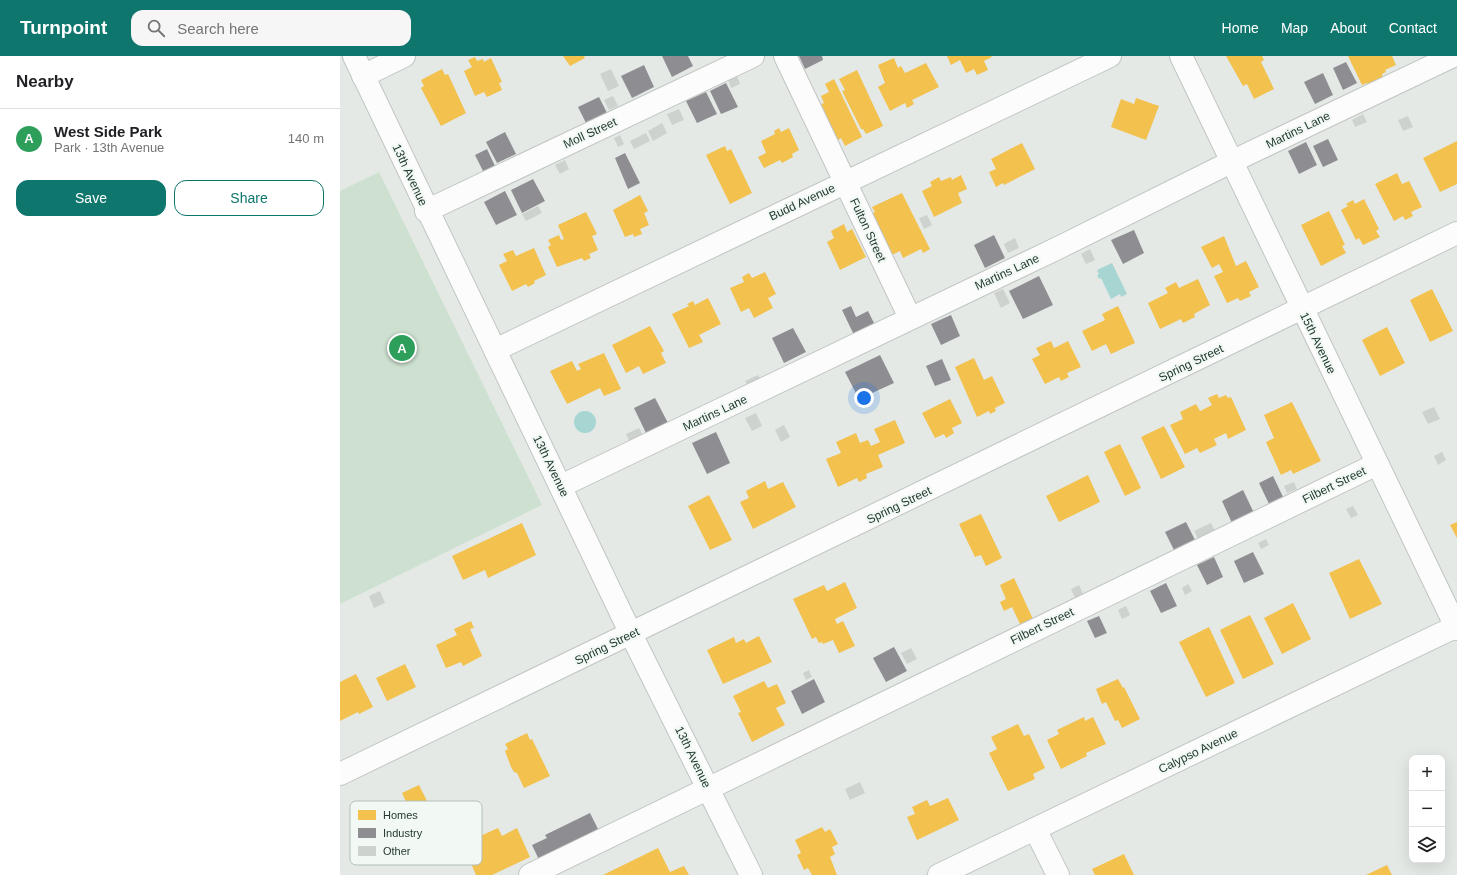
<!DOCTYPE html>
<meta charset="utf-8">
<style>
:root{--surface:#fff;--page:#f6f6f6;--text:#202124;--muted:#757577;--line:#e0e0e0;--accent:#0f766e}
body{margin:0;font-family:Arial,sans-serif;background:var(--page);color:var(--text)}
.controls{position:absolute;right:12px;bottom:12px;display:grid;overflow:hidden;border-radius:8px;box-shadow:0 4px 16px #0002}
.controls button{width:36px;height:36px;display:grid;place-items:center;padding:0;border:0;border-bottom:1px solid var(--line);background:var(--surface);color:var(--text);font:20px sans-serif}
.you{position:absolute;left:524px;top:342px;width:14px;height:14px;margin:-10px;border:3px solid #fff;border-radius:50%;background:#1a73e8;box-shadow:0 0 0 6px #1a73e833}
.badge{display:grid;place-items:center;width:26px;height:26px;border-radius:50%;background:var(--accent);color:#fff;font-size:13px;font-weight:700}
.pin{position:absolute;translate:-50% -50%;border:2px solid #fff;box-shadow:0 1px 4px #0006}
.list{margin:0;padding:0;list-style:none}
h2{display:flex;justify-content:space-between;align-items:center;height:52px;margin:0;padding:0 16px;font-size:17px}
h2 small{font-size:13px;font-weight:400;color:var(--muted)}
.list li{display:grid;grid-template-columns:26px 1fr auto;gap:12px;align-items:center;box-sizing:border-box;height:60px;padding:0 16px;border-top:1px solid var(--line)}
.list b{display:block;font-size:15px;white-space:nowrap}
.list p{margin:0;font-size:13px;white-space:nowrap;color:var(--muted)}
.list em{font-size:13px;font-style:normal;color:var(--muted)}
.actions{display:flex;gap:8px;padding:12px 16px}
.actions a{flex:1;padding:9px 0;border:1px solid var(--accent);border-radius:12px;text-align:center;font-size:14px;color:var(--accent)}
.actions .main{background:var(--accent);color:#fff}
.icon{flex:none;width:22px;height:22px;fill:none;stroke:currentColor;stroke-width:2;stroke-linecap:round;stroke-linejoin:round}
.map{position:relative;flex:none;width:1117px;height:819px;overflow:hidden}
header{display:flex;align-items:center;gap:24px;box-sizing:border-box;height:56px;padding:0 20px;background:var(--accent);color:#fff}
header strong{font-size:19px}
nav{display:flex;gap:22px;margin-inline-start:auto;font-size:14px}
.search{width:280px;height:36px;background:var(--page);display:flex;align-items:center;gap:10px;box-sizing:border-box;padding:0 14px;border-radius:12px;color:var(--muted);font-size:15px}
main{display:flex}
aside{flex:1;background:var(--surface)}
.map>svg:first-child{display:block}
.green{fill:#cee1d0}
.water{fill:#a7d5d2}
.homes{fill:#f2c14e}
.industry{fill:#8d8d92}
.building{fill:#cdd2cf}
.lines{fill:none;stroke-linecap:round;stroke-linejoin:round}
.minor-casing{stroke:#c1c6c3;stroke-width:24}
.minor{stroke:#fbfcfb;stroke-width:22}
.labels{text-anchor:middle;stroke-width:4;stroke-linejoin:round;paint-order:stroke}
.street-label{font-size:12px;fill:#233b30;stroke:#f2f8f4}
.key{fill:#f2f8f4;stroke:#b4bfb9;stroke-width:1}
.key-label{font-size:11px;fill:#233b30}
</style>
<header>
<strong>Turnpoint</strong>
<div class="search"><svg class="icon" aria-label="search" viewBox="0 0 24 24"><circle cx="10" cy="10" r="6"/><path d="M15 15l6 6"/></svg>Search here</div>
<nav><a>Home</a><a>Map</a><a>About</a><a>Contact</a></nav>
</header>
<main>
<aside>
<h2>Nearby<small></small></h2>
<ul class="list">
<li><span class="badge" style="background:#2e9e5b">A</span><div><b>West Side Park</b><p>Park · 13th Avenue</p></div><em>140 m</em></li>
</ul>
<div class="actions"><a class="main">Save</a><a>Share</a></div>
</aside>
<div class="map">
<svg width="1117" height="819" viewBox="0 0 1117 819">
<rect width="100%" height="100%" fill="#e4e9e6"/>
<polygon class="green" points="39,116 202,449 0,548 0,135"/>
<g class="water">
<polygon points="772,207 787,238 781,241 780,238 771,243 761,222 759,223 757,219 759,218 757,214"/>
<circle cx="245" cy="366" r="11"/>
</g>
<g class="homes">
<polygon points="223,0 244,0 245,2 230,10"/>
<polygon points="607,0 651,0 652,1 644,5 648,14 637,19 634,13 626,17 620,4 611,9"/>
<polygon points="886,0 922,0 924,4 921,6 934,33 914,43 907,28 903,30"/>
<polygon points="1008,0 1052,0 1056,9 1045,14 1046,16 1042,18 1044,24 1029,31 1027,27 1022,29"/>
<polygon points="135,1 137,5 143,3 144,6 151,2 162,26 159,27 162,34 147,41 144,36 135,40 124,15 132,11 128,4"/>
<polygon points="554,2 558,12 561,10 565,17 586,7 599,31 572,44 574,48 567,52 565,47 550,55 538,31 545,27 538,9"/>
<polygon points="102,13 105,19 108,18 126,57 101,70 81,32 84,30 81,24"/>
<polygon points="517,14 543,70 526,78 523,73 521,73 502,35 505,34 499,23"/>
<polygon points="494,23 522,81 505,90 501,82 498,84 481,48 484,47 481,40 489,36 485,28"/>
<polygon points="796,42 819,50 806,84 771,71 781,43 794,48"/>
<polygon points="439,72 441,76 449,72 459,94 452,98 453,101 442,107 440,104 424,112 418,101 426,97 421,85 435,78 434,75"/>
<polygon points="1117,85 1117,128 1100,136 1083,102"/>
<polygon points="682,87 695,113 664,129 663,127 656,131 649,116 656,113 651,103"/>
<polygon points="385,90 387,95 391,93 412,137 390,148 366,99"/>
<polygon points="1057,117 1062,128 1069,125 1082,151 1071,156 1073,160 1065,164 1063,160 1054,165 1035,128"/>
<polygon points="621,119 627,133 618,137 622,147 594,161 582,135 592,130 590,126 599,121 601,125 611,121 612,124"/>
<polygon points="562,137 590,193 583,197 581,193 563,202 560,195 552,199 532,158 535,156 532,151"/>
<polygon points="300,139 308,155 304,157 309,169 300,173 302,178 294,181 293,178 285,181 273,154"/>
<polygon points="1024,143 1039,173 1036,175 1040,181 1023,189 1019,182 1016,184 1001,154 1008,150 1006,148 1013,144 1015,148"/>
<polygon points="989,155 1005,189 1002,190 1006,197 981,210 961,169"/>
<polygon points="246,156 257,178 252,180 258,194 249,198 251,202 244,205 242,202 217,211 208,191 211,189 208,184 219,179 221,184 224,183 218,169"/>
<polygon points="504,168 507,176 512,173 526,201 500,214 487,186 494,182 491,175"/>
<polygon points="884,180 896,210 906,205 919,231 909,236 911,240 900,245 898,242 887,247 874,220 883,216 879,208 872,212 861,191"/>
<polygon points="194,192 206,219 194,225 195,227 188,231 186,228 172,235 159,209 167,205 163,198 173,194 176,200"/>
<polygon points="425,216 436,238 428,242 433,252 414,262 409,252 401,256 390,232 404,226 402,221 409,217 412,222"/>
<polygon points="858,223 870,249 854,258 855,261 843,267 841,263 820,273 808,247 828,237 825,232 836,226 839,232"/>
<polygon points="1092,233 1113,275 1090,286 1070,244"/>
<polygon points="368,242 381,268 359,279 363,286 349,292 332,258 349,250 347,248 353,245 355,249"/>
<polygon points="778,250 795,287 771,298 766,288 752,295 742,275 765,264 762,258"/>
<polygon points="310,270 324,295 321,297 326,307 303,318 299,310 286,317 272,289"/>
<polygon points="1047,271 1065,307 1040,320 1022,284"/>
<polygon points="711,285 714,292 728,285 741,311 727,317 729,321 721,325 719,321 705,328 692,303 700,299 696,292"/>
<polygon points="264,297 281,333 264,340 260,332 227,348 210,315 232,305 237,315 241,313 238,308"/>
<polygon points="634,302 644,324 652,320 665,347 655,352 656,355 650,358 649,355 637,361 615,311"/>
<polygon points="877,338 879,342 886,339 888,342 891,341 906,374 888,383 886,377 874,383 877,389 860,397 857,392 845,398 830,369 843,363 840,356 856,348 860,355 872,349 868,342"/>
<polygon points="610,343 622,367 612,372 614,377 606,382 604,378 595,382 582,357"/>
<polygon points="952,346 981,405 953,418 951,414 941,419 926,386 934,382 924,359"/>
<polygon points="555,364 565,387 538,399 543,411 526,418 527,422 519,426 517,422 498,431 486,403 501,397 496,386 516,377 520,387 528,384 531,390 540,386 534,373"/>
<polygon points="824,370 845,411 821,423 801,381"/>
<polygon points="780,388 801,432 785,440 764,396"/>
<polygon points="748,419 760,446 719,466 706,440"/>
<polygon points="425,425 428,433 443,426 456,451 413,473 400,446 409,442 406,435"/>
<polygon points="369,439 392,484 370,494 348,450"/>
<polygon points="641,458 662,502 646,510 641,499 635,501 619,468"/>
<polygon points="1117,466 1117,482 1110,469"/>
<polygon points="182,467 196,499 148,522 145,514 123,524 112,500"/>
<polygon points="1019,503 1042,548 1010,563 989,517"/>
<polygon points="674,522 693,563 681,570 672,551 664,555 660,546 666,543 660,529"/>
<polygon points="505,526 517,552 495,563 497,568 503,565 515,590 499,597 493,584 483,588 482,586 479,587 476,581 472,583 453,543 484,529 487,535"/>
<polygon points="953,547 971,583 942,598 924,562"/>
<polygon points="910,559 934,608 903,623 880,574"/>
<polygon points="131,565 134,572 130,573 142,600 123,610 121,606 106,612 96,589 117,579 114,573"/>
<polygon points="869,571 895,627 866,641 839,586"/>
<polygon points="419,580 432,606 383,628 367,594 394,581 396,587 404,583 406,587"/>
<polygon points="65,608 76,631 47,645 36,622"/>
<polygon points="16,618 33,651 19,658 18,656 0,665 0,626"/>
<polygon points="778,623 783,632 784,631 800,663 782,672 778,664 775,665 766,646 762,648 756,633"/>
<polygon points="424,625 428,632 437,628 446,647 436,652 445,669 412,686 398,657 401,656 393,640"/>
<polygon points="744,661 745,665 753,661 766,688 746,697 747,700 721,713 707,684 719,678 717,674"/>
<polygon points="678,668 684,680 689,678 705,712 693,718 695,723 668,735 649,697 657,693 651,681"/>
<polygon points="187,677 190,684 192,683 210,720 184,732 177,717 174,716 171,711 165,695 168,693 165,688"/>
<polygon points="79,729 102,775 101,776 103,781 86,789 62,737"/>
<polygon points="608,742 619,764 577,784 567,761 575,758 572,751 587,744 590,750"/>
<polygon points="482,771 485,776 490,773 498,788 492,791 495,798 490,801 497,819 472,819 468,812 464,814 457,799 461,797 455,784"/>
<polygon points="158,772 162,780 177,772 190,801 152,819 136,819 126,796 142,789 138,781"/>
<polygon points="318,792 330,816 344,810 349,819 263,819"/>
<polygon points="784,798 794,819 755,819 752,813"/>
<polygon points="1047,809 1052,819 1026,819"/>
</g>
<g class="industry">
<polygon points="322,0 348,0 353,10 332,21"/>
<polygon points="459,0 482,0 483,4 465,13"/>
<polygon points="1006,6 1017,27 1003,34 993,12"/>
<polygon points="304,9 314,31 292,42 281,20"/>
<polygon points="983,17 993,39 975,48 964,26"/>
<polygon points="386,27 398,51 381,58 370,35"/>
<polygon points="366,36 377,58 357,67 346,45"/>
<polygon points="259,41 268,59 247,69 238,51"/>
<polygon points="165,76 176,98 157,107 146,86"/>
<polygon points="988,83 998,104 983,111 973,90"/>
<polygon points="966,86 977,109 959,118 948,95"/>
<polygon points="147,93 156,112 144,117 135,99"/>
<polygon points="285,97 300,127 288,133 275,102"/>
<polygon points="193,123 205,145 182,157 171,134"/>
<polygon points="165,135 177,159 156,169 144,146"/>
<polygon points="794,174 804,197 783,208 771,184"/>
<polygon points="654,179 665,202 645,212 634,189"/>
<polygon points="699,220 713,249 683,263 669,235"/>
<polygon points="511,250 516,261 528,255 535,269 514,279 502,254"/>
<polygon points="611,259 620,280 601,289 591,268"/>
<polygon points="453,272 466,296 444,307 432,282"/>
<polygon points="540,299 554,327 519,343 505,316"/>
<polygon points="602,303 611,324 595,330 586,310"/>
<polygon points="315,342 328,367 306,377 294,352"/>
<polygon points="376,376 390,407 367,418 352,387"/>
<polygon points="933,420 944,443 930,450 919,427"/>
<polygon points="903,434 914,457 892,467 882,445"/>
<polygon points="846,466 856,486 835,496 825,476"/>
<polygon points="913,496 924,518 904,527 894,505"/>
<polygon points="874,501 883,521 867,529 857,509"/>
<polygon points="826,527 837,550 821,557 810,535"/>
<polygon points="759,560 767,577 755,582 747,565"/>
<polygon points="554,591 567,615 546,626 533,602"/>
<polygon points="474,623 485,646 462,658 451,635"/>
<polygon points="250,757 261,779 201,808 192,789 207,782 205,779"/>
</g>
<g class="building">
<polygon points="271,13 279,30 268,35 260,18"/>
<polygon points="397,20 400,28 391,32 388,23"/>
<polygon points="273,40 278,50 269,54 264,44"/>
<polygon points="339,53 344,64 332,69 327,58"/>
<polygon points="1023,58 1027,66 1015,71 1012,64"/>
<polygon points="1068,60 1073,71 1063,75 1058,64"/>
<polygon points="322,67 327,77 313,85 308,75"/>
<polygon points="306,77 310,85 294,93 290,85"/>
<polygon points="280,79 284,88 278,91 274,82"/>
<polygon points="225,104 229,113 220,118 215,109"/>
<polygon points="198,150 202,157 186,165 182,158"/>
<polygon points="587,159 592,169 584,173 579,162"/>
<polygon points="675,182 679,192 668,197 664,188"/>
<polygon points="750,193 755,204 746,208 741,198"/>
<polygon points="663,233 670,247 661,252 654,237"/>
<polygon points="418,319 423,328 410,334 405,325"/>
<polygon points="1094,351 1100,363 1088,368 1082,356"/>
<polygon points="416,357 422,370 412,375 405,362"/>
<polygon points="444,369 450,381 441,386 435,374"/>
<polygon points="299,372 304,381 290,387 286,378"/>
<polygon points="1102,396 1106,404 1098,409 1094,400"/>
<polygon points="954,426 957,433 947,437 944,430"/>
<polygon points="1013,450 1018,459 1011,462 1006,453"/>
<polygon points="871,467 877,479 860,486 854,475"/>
<polygon points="926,483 929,489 921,493 918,487"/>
<polygon points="848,528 852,535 845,539 842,532"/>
<polygon points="739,529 744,540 736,544 731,533"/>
<polygon points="40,535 45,547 34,552 29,540"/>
<polygon points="786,550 790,559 782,563 778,554"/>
<polygon points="571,592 577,603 567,608 561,597"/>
<polygon points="469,614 472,621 466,624 463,617"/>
<polygon points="520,726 525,737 510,744 505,733"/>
</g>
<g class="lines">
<g class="minor-casing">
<g id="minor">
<polyline points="14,0 291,578 411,819"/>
<polyline points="445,0 570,262"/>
<polyline points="841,0 1117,573"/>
<polyline points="23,20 64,0"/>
<polyline points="86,155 413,0"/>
<polyline points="155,294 770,0"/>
<polyline points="221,430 720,191 891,106 1113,0"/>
<polyline points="0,718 1117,177"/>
<polyline points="695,773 718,819"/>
<polyline points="190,819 1037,408"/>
<polyline points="599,819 1117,570"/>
</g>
</g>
<use href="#minor" class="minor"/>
</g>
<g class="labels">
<g class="street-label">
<text transform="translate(958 74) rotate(-26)" y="4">Martins Lane</text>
<text transform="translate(250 77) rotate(-25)" y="4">Moll Street</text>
<text transform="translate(70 119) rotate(65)" y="4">13th Avenue</text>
<text transform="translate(462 146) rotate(-25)" y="4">Budd Avenue</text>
<text transform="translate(528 174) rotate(65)" y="4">Fulton Street</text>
<text transform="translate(667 216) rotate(-25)" y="4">Martins Lane</text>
<text transform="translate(978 287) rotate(64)" y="4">15th Avenue</text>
<text transform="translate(851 307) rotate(-26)" y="4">Spring Street</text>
<text transform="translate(375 357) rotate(-25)" y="4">Martins Lane</text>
<text transform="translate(211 410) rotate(64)" y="4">13th Avenue</text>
<text transform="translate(994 429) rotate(-26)" y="4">Filbert Street</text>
<text transform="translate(559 449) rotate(-26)" y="4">Spring Street</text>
<text transform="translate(702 570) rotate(-26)" y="4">Filbert Street</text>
<text transform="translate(267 590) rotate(-26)" y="4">Spring Street</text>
<text transform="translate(858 695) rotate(-26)" y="4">Calypso Avenue</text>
<text transform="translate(353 701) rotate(64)" y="4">13th Avenue</text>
</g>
</g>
<rect x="10" y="745" width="132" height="64" rx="6" class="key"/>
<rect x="18" y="754" width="18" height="10" fill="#f2c14e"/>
<rect x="18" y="772" width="18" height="10" fill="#8d8d92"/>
<rect x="18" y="790" width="18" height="10" fill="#cdd2cf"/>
<g class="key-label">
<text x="43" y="763">Homes</text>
<text x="43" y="781">Industry</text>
<text x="43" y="799">Other</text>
</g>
</svg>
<div class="controls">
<button>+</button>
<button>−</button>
<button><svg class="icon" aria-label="layers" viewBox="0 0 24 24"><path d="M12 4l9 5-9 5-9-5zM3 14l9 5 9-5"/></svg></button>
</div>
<div class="you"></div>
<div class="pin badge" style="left:62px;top:292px;background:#2e9e5b">A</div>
</div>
</main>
